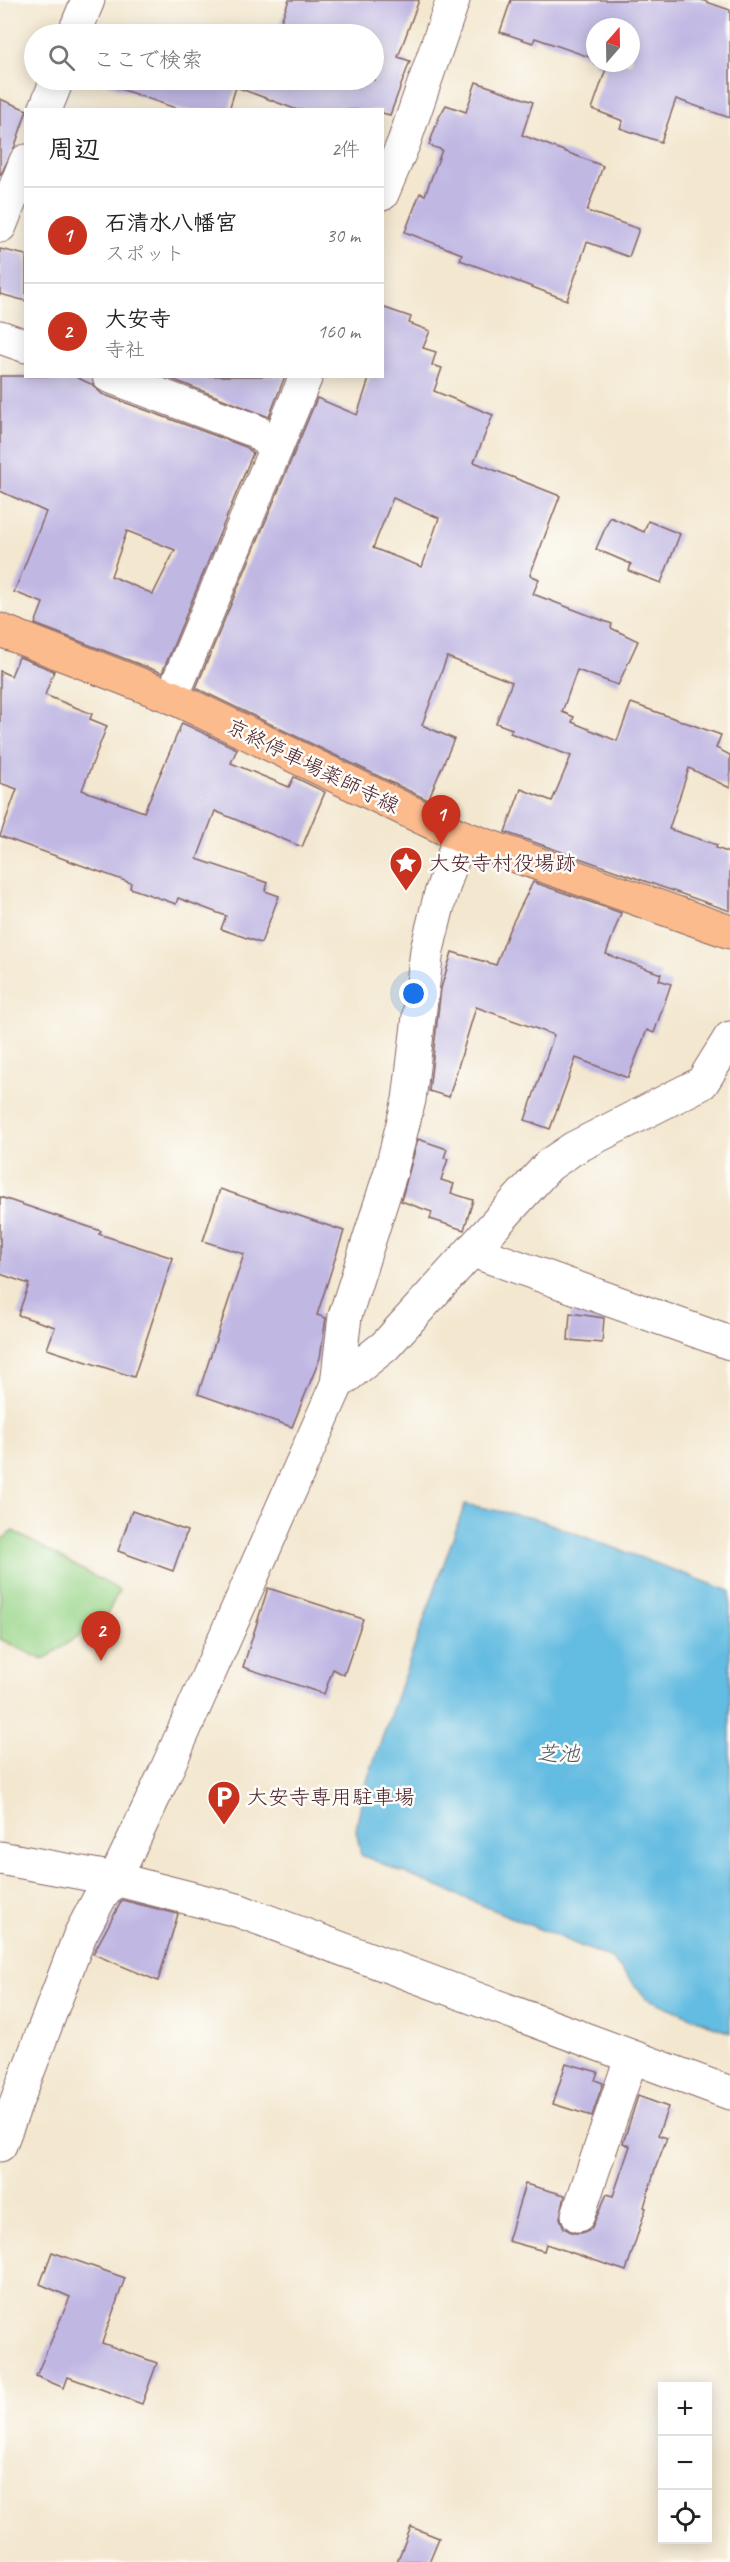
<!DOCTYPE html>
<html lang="ja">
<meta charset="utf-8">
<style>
:root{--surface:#fff;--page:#f6f6f6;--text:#222;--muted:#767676;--line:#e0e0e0;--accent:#c8321e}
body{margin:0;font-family:Caveat,"Klee One",sans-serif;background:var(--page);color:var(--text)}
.controls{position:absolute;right:18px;bottom:18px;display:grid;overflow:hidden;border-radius:0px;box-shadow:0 3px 15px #0003}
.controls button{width:54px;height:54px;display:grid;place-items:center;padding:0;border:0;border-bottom:2px solid var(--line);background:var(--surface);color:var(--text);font:30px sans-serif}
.compass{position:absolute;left:586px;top:18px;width:54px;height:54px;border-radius:50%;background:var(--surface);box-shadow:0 3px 15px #0003;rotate:20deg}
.you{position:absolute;left:414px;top:994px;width:21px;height:21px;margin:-15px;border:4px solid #fff;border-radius:50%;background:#1a73e8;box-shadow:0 0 0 9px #1a73e833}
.badge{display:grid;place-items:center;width:39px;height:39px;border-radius:50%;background:var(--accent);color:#fff;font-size:20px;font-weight:700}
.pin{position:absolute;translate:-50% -50px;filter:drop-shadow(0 2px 3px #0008)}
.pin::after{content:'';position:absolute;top:32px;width:21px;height:18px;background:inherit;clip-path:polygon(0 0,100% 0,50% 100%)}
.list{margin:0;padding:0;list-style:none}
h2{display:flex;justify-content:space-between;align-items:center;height:78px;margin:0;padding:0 24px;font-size:26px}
h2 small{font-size:20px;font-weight:400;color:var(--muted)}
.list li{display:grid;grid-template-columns:39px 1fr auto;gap:18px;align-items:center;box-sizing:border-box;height:96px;padding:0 24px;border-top:2px solid var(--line)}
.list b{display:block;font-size:22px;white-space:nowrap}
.list p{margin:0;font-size:20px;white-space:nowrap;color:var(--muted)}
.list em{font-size:20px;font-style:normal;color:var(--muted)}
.icon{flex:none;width:33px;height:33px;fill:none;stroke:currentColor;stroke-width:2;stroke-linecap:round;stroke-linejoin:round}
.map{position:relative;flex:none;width:730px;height:2562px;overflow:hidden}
.search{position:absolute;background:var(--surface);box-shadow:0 3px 15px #0003;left:24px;top:24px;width:360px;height:66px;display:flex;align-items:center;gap:15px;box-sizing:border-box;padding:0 21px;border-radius:33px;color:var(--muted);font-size:22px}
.panel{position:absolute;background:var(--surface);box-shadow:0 3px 15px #0003;left:24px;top:108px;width:360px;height:270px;border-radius:0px}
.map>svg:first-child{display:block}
.green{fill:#99d58a;stroke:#727a5a;stroke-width:1.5}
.water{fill:#64bce1;stroke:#576e86;stroke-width:1.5}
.building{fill:#c0b7e3;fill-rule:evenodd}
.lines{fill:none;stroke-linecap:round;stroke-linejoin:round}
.minor-casing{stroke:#856564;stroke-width:35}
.major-casing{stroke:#856564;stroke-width:35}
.minor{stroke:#fff;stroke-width:33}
.major{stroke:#fbbb8d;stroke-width:33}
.labels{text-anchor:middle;stroke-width:5;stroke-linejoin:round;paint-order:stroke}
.street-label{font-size:21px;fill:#4a1f2b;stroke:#fdfcf7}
.poi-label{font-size:21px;fill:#4a1f2b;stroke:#fdfcf7;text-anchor:start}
.water-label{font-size:22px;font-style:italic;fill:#53566b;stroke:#fdfcf7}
</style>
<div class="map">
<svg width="730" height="2562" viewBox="0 0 730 2562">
<rect width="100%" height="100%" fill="#fdfcf7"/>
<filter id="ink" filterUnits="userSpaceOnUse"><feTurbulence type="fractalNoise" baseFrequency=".0167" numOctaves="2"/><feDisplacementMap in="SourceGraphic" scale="12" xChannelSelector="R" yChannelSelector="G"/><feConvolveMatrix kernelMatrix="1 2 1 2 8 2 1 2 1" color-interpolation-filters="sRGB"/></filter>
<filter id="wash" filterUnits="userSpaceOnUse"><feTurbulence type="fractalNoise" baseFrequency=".008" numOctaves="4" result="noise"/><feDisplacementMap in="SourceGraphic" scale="24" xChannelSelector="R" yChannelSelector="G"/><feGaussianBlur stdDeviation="1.35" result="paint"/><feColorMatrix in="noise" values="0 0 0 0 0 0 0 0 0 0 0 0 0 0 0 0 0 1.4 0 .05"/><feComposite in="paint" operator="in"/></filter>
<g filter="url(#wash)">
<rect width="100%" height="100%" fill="#f3e7cf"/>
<polygon class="green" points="13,1531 119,1590 106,1617 43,1660 0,1639 0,1541"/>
<polygon class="water" points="465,1504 537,1519 730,1591 730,2033 646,1998 612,1959 361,1855 356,1830 363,1792"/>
<g id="blocks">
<g class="building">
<polygon points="289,0 419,0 398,57 410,61 390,115 382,113 382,110 297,110 236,87 229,110 181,110 106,84 106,80 374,80 374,34 276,34"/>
<polygon points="511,0 701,0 730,10 730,118 676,99 661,142 620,128 623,121 592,109 606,69 594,64 595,61 631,63 631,27 595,27 595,59 535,38 533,43 500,32"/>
<polygon points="476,82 533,102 522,135 603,166 587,211 639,229 629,257 587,242 567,300 460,260 462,254 405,232 420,193 425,195 442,150 429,145 439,117 446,105 466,112"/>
<polygon points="0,99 27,110 15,146 0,176"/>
<polygon points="0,249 26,255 26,301 0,294"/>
<path d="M382 307 411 317 409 323 430 331 423 348 436 352 432 365 442 368 434 391 493 415 474 462 560 496 530 575 539 579 533 594 612 624 611 628 638 641 618 685 577 670 562 712 574 717 572 722 617 741 631 703 721 735 716 748 730 755V788L689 768 669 829 717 845 716 848 730 853V911L505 832 521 789 552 801 571 756 510 733 512 729 496 723 512 682 447 657 422 725 454 739 428 800 196 688 317 398 357 415 370 376H382ZM393 498 439 518 422 567 373 548Z"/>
<path d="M0 376H74L93 385 102 394 246 447 253 453 162 673 35 624 43 603 14 592 46 512 0 491ZM127 531 175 550 153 594 111 576Z"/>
<polygon points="164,376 285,376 269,417"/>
<polygon points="610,517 644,532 648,521 680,534 661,583 629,571 631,564 596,549"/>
<polygon points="19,657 54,671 45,695 92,714 90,719 107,726 82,790 144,812 182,723 237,749 231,763 289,787 294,777 325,792 302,847 215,811 197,859 268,883 265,891 279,896 261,943 221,929 226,916 178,898 176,904 130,888 131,883 0,836 17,789 0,783 0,671 11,676"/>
<polygon points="533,882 621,913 606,954 661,974 659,980 671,984 654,1033 647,1030 628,1078 576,1058 550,1129 525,1120 554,1035 476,1007 449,1097 429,1091 441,988 452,952 496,965 509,930"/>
<polygon points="418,1139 447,1149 444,1158 448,1159 441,1180 454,1184 451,1193 473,1200 464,1230 430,1219 432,1212 401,1201"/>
<polygon points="220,1189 344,1231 317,1315 326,1318 320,1358 292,1427 198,1394 244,1254 203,1241"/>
<polygon points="0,1197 101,1231 99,1234 173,1258 134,1377 47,1349 55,1327 18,1315 29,1284 0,1274"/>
<polygon points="570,1313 604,1318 602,1343 568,1340"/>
<polygon points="132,1511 187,1531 173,1571 118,1551"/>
<polygon points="268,1588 363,1619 344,1675 333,1669 324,1694 243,1667"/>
<polygon points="122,1900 178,1914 158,1981 93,1954"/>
<polygon points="566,2063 598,2072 595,2080 603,2083 592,2116 553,2104"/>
<polygon points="638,2096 668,2107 658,2135 667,2138 655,2169 644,2207 646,2208 626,2271 546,2244 544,2251 508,2241 525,2184 565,2195 560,2218 564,2228 573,2233 581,2233 591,2229 607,2194 613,2196 630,2146 623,2143"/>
<polygon points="52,2252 125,2278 102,2343 157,2363 142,2404 68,2377 64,2388 36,2376 70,2297 40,2284"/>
<polygon points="411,2527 439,2538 429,2562 397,2562"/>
</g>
</g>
</g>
<g filter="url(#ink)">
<use href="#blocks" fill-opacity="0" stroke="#856564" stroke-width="1.5"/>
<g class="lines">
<g class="minor-casing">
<g id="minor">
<polyline points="74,34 88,0"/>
<polyline points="45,110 57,80"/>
<polyline points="382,194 404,142 453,0"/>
<polyline points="0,226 26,161"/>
<polyline points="0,337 26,346"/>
<polyline points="109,376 256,431 276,448"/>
<polyline points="172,697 306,376"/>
<polyline points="473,1251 730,1343"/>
<polyline points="337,1384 345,1316 391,1171 409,1100 427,950 440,897 460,836"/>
<polyline points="0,1858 115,1879 237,1910 730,2093"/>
<polyline points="0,2145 80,1935 99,1899 115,1879 166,1771 337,1384 385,1346 549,1165 574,1148 702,1083 730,1038"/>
<polyline points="578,2215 631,2058"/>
</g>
</g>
<g class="major-casing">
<polyline id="major" points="0,630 172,697 460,836 730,932"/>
</g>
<use href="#minor" class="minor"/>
<use href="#major" class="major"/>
</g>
</g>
<defs>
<g id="sight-pin" transform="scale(1.725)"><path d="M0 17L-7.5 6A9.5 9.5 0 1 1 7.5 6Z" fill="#c8321e" stroke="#fdfcf7"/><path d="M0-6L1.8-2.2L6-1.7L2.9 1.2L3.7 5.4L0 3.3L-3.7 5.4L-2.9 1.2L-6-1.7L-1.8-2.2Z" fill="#fff"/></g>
<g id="parking-pin" transform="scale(1.725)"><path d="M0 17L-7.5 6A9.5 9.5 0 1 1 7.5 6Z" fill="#c8321e" stroke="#fdfcf7"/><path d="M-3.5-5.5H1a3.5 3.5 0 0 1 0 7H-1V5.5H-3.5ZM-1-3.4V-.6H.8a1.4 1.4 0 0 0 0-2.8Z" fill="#fff"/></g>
</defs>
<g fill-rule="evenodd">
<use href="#sight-pin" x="406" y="863"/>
<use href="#parking-pin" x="224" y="1797"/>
</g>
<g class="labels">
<g class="street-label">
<text transform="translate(313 766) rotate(26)" y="7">京終停車場薬師寺線</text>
</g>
<g class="poi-label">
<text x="429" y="870">大安寺村役場跡</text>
<text x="247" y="1804">大安寺専用駐車場</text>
</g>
<g class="water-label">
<text x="558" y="1761">芝池</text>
</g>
</g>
</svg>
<div class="controls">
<button>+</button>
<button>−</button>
<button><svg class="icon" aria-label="locate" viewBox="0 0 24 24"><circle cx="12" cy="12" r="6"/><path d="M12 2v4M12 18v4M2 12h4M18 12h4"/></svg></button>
</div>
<svg class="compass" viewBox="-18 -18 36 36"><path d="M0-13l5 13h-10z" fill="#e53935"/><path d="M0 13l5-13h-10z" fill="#767676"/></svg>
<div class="you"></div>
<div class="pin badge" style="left:441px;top:845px">1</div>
<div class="pin badge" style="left:101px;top:1661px">2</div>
<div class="search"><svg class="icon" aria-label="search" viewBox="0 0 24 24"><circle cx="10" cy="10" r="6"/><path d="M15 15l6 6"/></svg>ここで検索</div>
<section class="panel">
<h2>周辺<small>2件</small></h2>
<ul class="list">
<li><span class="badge">1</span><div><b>石清水八幡宮</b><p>スポット</p></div><em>30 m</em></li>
<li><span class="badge">2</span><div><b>大安寺</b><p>寺社</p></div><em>160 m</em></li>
</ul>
</section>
</div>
